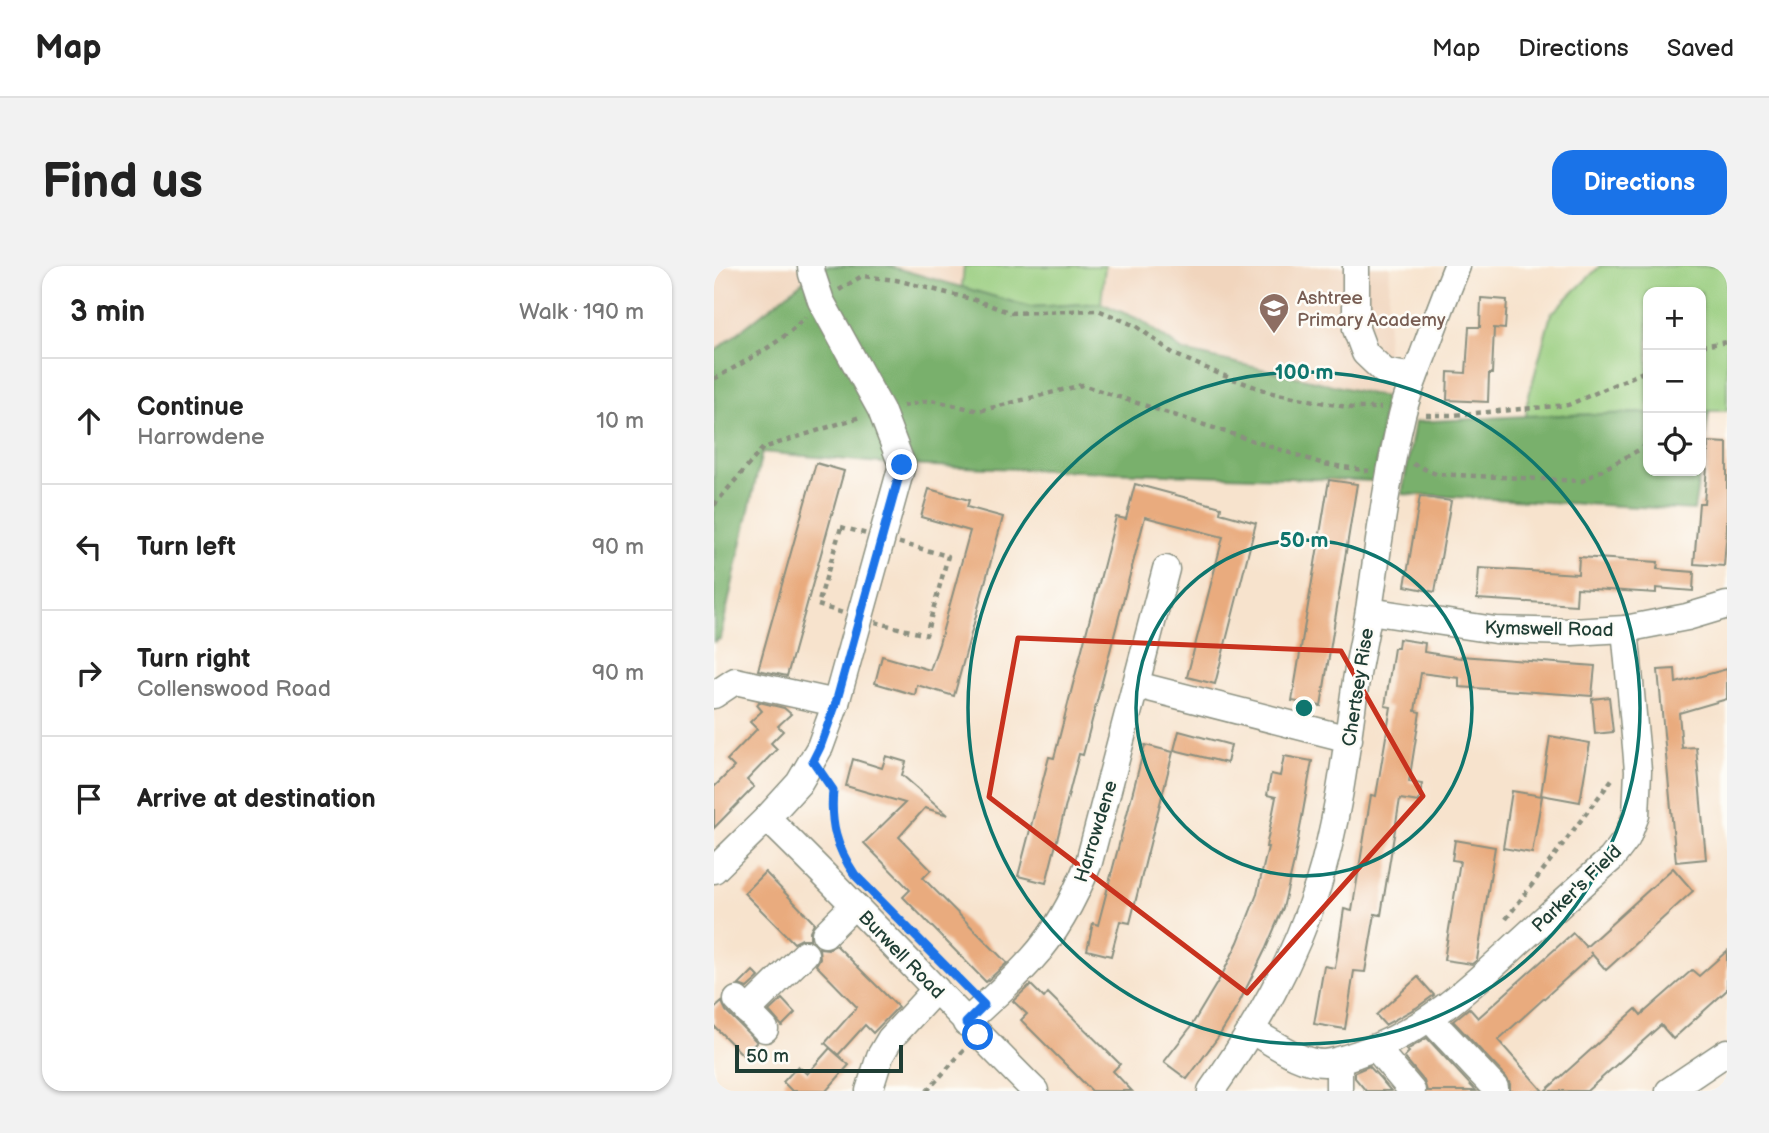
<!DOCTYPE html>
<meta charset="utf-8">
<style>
:root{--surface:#fff;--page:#f2f2f2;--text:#222;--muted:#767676;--line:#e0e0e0;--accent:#1a73e8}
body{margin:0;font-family:"Balsamiq Sans",sans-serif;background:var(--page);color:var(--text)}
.controls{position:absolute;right:21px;top:21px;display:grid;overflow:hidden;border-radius:14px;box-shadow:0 2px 5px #0004}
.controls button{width:63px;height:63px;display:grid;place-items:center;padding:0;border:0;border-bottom:2px solid var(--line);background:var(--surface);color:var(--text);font:35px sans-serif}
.scale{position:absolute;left:21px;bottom:18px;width:168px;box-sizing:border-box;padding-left:7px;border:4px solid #1f3d34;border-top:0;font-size:19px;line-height:24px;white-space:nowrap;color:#1f3d34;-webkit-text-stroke:5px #fdfcf7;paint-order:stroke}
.stop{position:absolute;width:21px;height:21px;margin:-16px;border:5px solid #1a73e8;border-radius:50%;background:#fff}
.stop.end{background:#1a73e8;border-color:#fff;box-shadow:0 2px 7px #0008}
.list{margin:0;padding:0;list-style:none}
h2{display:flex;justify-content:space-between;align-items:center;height:91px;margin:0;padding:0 28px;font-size:30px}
h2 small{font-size:23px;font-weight:400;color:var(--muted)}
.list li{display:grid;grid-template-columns:46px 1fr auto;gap:21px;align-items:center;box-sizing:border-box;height:126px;padding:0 28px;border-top:2px solid var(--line)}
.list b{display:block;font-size:26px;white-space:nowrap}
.list p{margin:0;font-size:23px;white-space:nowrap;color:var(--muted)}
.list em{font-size:23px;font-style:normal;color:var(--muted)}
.icon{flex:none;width:38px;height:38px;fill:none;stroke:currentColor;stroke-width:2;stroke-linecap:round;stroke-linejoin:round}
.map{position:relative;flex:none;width:1013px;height:825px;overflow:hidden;border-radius:21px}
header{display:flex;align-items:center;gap:42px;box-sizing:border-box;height:98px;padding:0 35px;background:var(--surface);border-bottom:2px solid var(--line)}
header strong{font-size:33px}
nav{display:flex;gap:38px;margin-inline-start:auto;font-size:24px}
.intro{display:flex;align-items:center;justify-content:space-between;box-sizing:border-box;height:168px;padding:0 42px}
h1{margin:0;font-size:49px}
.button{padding:18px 32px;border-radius:21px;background:var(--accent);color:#fff;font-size:24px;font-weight:700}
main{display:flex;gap:42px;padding:0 42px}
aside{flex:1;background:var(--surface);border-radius:21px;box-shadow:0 2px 5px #0004}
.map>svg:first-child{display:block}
.built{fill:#f1d5bd}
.green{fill:#97cc7d;stroke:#5b8458;stroke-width:2}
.forest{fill:#79b06c;stroke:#4c7650;stroke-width:2}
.building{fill:#e9ab7e}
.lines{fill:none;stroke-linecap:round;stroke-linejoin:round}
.minor-casing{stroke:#8b9080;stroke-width:29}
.path{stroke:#8b9080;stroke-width:4.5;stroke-dasharray:5 5;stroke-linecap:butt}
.minor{stroke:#fff;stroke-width:26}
.route{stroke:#1a73e8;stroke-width:9}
.marked{fill:none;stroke:#c8321e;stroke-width:5;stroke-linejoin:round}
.ring{fill:none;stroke:#0f766e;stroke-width:3.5}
.labels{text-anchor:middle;stroke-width:5;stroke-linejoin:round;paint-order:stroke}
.education-label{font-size:19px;fill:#785e54;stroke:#fdfcf7;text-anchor:start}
.street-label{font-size:19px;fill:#1f3d34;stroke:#fdfcf7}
.centre{fill:#0f766e;stroke:#fdfcf7;stroke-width:3.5}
.ring-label{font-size:21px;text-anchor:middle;font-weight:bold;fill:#0f766e;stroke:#fdfcf7;stroke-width:5;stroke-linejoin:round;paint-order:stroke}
</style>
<header>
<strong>Map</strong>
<nav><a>Map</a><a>Directions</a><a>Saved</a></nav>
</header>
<div class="intro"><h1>Find us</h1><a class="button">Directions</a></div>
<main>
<aside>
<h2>3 min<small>Walk · 190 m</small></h2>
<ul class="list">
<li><svg class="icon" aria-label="ahead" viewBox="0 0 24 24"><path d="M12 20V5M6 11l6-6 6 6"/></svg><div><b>Continue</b><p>Harrowdene</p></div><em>10 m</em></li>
<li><svg class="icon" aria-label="left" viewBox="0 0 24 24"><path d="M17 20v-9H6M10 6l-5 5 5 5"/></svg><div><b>Turn left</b></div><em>90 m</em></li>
<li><svg class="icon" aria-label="right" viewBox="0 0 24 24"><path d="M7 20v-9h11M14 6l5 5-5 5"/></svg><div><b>Turn right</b><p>Collenswood Road</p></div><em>90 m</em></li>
<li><svg class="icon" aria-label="arrive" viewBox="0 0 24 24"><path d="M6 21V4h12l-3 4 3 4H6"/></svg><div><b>Arrive at destination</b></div></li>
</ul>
</aside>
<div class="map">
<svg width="1013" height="825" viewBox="0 0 1013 825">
<rect width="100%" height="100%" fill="#fdfcf7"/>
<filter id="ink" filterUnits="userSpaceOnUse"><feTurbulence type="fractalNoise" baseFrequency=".0143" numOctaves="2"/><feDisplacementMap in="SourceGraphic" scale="14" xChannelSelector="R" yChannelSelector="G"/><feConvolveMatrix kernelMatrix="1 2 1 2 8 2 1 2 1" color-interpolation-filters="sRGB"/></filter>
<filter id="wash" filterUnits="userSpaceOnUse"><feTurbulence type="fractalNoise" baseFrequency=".00686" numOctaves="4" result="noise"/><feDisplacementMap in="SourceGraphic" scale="28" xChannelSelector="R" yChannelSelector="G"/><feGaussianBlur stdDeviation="1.57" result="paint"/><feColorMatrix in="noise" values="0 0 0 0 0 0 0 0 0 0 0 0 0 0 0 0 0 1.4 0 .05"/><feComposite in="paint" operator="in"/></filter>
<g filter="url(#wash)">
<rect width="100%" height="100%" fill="#f7e3cd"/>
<g class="built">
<polygon points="0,0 110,0 98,8 0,86"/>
<polygon points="176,0 676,0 671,131 469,85 427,54 316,41"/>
</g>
<g class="green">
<polygon points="250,0 391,0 387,37 316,41 248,21"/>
<polygon points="886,0 1013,0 1013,145 987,145 987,26 934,26 934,147 812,150 813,137 837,48"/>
</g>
<g class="forest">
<polygon points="110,0 175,0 316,41 387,37 427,54 469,85 671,131 661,215 188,199 48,186 6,373 0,376 0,86 98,8"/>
<polygon points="987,145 995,145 987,200"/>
<polygon points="934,147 934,205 986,205 980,244 688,228 701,156 812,150"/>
</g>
<g id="blocks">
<g class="building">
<polygon points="767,32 793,34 791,63 780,62 778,108 775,108 774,136 733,134 734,106 752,107 755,61 766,61"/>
<polygon points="995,176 1013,177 1013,262 1010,300 980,298 985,237 990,237"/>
<polygon points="102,197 130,205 73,410 44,404"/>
<polygon points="615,214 643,218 607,440 578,435"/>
<polygon points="421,218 507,241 506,247 542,257 501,418 473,411 509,271 431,251 369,489 365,488 332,617 304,610 335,491 340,492 402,251 412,253"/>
<polygon points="215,223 255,234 253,241 289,251 240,430 203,419 201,429 161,417 168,390 216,404 225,378 256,265 207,251"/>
<polygon points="706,230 737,235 721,326 691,320"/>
<polygon points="865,291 944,296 943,303 980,306 979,325 942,322 942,327 863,322 862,339 763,333 765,302 864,308"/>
<polygon points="685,373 711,377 710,386 747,392 747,390 881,400 878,430 745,421 745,412 707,407 701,445 706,446 695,516 708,518 705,536 686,533 667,649 661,648 651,706 640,705 631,763 600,758 610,700 621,702 630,643 638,645 657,529 662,530 677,441 671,440 680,382 684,382"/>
<polygon points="961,403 962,417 1013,403 1013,433 965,447 968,482 982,481 992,593 962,596 944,404"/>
<polygon points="895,431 899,466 881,468 878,433"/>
<polygon points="45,436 70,442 77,448 64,460 69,465 57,477 63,483 33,514 40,521 0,562 0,521 20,501 13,494 43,463 36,456 48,445 43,439"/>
<polygon points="465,465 517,479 513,497 460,484"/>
<polygon points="836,470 876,477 866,536 827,529"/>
<polygon points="431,479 459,486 416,657 406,655 397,690 373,684 379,657 384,659"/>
<polygon points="172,490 192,496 188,509 234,549 211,542 185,571 217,604 209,612 293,697 272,716 189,631 196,624 150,577 191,537 132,520 139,493 168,502"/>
<polygon points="570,490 598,495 580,596 569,642 552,682 523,741 505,770 473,813 450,796 476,762 509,707 524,676 543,628 554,581 552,581 562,531 553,529 557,508 566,510"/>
<polygon points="798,525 828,530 818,587 789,582"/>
<polygon points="741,574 781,581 763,694 758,698 730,694 746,595 738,594"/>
<polygon points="959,602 979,625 892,704 876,686 878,689 784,774 829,825 796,825 796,818 792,811 739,755 755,742 764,752 859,667 872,681"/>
<polygon points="51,606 100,657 96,665 96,673 88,673 80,677 30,627"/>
<polygon points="122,679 184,741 159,767 151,759 124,789 111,777 143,741 102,699 106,692 105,682 114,683"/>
<polygon points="1013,685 1013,724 959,773 947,759 873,825 831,825 922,743 927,749 978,704 985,710"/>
<polygon points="39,705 45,711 33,722 25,719"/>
<polygon points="704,711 720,729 702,742 671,759 662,749"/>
<polygon points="317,719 330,732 334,727 406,798 399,805 418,825 378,825 307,754 313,748 299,735 315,720 316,721"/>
<polygon points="68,733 81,747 68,760 55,745"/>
<polygon points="8,736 12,745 43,776 29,789 0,760 0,743"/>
<polygon points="713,772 762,825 713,825 710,815 690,791 695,786 693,784"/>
<polygon points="116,782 135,799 112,825 78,825 69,816 84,800 93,808"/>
<polygon points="655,800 666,812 677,825 652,825 641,812 641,806"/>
</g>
</g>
</g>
<g filter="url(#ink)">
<use href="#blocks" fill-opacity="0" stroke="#8b9080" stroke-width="2"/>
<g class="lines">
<g class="minor-casing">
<g id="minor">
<polyline points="642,0 642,63 651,87 671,106 700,111"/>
<polyline points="655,345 781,364 858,366 911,363 973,351 1013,339"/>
<polyline points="423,419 635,473"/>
<polyline points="0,429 21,415 122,437"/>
<path d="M53 552C145 641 231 735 321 825"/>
<polyline points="0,604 53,552 85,517 106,481 122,437 188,199 167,144 107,35 98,8 97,0"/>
<polyline points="111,668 140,639"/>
<polyline points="23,734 51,763"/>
<polyline points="33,745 91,688"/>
<polyline points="716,753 781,822"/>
<path d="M252 757C274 735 298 716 318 693 344 665 361 631 375 596L452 303"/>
<path d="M538 765C560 777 585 797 610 797 623 796 635 791 646 787 709 766 755 723 802 679 834 650 865 621 897 593L913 572 922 549 924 505 922 481 911 363"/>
<polyline points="662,782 698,825"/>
<polyline points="155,825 166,790 176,773 222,723"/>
<path d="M497 825C543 760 580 695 604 619 624 555 632 487 641 421 645 393 652 365 656 337 665 275 673 211 688 149 693 129 701 109 709 89 720 59 731 30 743 0"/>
<polyline points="625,825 625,795"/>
<polyline points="955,825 1013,786"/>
</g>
</g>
<g class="path">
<polyline points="125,24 148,10 182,14 261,34 297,47 384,44 422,60 460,88 508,109 558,127 638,142 667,142"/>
<polyline points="987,80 1013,76"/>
<path d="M0 113C33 94 65 79 91 51"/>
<polyline points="189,140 217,134 265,145 368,119 610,198 655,205"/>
<polyline points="712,149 739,149 854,139 934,104"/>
<polyline points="699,198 722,208 868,215 934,179"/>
<polyline points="0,239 49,182 146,151"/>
<polygon points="127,261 234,290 212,369 145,352 104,339"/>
<path d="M112 514 119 524C117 549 120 570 129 592"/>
<polyline points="792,653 899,512"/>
<polyline points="213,825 250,784"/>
</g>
<use href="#minor" class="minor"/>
</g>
</g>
<g class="lines" filter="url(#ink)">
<path class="route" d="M188 199 122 437 106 481 99 495 119 524C116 558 122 581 141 609L270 739 252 757 264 769"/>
</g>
<path class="marked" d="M304 372 627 385 709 530 533 727 275 531Z"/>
<g class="ring">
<circle cx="590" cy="442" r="168"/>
<circle cx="590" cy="442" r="336"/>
</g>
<defs>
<g id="school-pin" transform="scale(1.575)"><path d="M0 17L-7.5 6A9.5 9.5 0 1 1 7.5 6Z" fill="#8d6e63" stroke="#fdfcf7"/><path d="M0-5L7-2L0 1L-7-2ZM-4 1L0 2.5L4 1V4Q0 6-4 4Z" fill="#fff"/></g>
</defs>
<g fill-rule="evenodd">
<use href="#school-pin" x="560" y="42"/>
</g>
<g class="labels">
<g class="education-label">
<text x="583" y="38">Ashtree<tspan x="583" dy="22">Primary Academy</tspan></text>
</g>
<g class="street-label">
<text transform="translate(835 362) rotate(1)" y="7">Kymswell Road</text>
<text transform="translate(643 421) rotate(-81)" y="7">Chertsey Rise</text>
<text transform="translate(381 565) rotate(-73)" y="7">Harrowdene</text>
<text transform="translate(862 622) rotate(-44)" y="7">Parker's Field</text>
<text transform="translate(188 688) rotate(46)" y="7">Burwell Road</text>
</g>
</g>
<circle cx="590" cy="442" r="10" class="centre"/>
<g class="ring-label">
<text x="590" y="113">100 m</text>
<text x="590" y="281">50 m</text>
</g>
</svg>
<div class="controls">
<button>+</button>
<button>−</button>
<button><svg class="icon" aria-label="locate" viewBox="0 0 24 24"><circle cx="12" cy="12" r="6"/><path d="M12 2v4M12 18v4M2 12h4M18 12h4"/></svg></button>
</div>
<div class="scale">50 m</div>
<div class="stop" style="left:264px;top:769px"></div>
<div class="stop end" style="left:188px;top:199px"></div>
</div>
</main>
